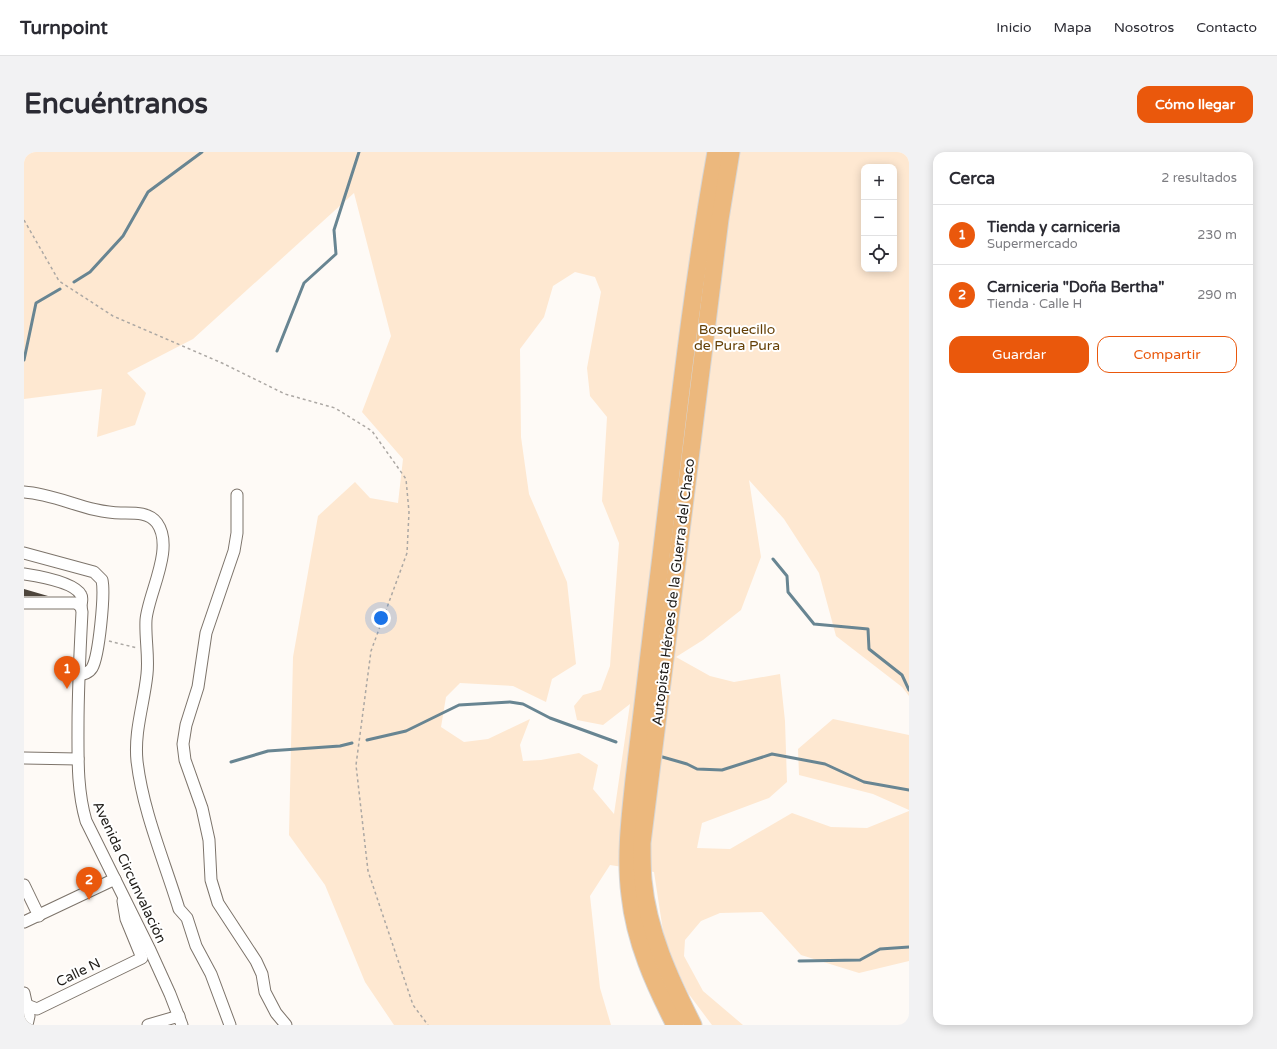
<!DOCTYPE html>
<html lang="es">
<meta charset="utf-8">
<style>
:root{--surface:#fff;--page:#f2f2f3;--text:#2b2b33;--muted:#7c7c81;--line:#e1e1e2;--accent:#ea580c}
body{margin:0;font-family:"Varela Round",sans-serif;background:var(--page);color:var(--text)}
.controls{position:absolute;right:12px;top:12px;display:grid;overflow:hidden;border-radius:8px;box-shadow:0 2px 10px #0003}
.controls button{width:36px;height:36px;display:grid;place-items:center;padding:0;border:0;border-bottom:1px solid var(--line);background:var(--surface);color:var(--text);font:20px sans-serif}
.you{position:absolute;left:357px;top:466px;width:14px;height:14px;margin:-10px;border:3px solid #fff;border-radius:50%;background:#1a73e8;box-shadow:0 0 0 6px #1a73e833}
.badge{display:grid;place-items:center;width:26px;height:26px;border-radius:50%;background:var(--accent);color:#fff;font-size:13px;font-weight:700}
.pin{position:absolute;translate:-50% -33px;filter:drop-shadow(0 1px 2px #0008)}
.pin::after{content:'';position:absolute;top:21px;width:14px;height:12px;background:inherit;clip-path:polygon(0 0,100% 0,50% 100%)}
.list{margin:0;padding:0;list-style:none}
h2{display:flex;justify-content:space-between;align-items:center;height:52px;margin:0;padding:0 16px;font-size:17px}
h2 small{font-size:13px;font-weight:400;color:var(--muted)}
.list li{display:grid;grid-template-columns:26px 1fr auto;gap:12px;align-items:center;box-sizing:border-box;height:60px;padding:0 16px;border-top:1px solid var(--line)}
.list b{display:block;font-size:15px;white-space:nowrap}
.list p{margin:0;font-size:13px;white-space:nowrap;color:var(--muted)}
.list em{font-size:13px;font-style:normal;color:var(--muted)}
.actions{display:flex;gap:8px;padding:12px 16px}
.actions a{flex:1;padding:9px 0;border:1px solid var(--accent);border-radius:12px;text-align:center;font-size:14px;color:var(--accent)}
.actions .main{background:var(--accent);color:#fff}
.icon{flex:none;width:22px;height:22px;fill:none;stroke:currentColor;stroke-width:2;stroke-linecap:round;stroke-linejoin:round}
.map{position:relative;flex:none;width:885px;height:873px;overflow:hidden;border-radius:12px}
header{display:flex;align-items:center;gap:24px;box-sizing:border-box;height:56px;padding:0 20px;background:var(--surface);border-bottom:1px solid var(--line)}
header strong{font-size:19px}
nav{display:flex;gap:22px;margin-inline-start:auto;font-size:14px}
.intro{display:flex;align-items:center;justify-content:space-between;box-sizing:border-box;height:96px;padding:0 24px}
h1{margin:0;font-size:28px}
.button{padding:10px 18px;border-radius:12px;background:var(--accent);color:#fff;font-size:14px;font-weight:700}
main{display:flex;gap:24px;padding:0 24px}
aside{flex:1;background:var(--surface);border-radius:12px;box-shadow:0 2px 10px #0003}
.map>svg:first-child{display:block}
.green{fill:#fee8d1;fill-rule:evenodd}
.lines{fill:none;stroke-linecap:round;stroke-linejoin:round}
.stream{stroke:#688592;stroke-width:3}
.building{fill:#4d453c}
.minor-casing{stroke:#7d746b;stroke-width:13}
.highway-casing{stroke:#d7d6d5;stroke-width:19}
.path{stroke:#aca8a4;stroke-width:1.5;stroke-dasharray:3 3;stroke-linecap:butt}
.minor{stroke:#fff;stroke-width:11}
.highway{stroke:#ecb87d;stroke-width:17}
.labels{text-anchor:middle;stroke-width:4;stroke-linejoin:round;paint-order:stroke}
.park-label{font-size:14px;fill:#654007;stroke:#fff}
.street-label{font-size:14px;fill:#1f1c18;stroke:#fff}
</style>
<header>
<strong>Turnpoint</strong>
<nav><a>Inicio</a><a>Mapa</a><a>Nosotros</a><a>Contacto</a></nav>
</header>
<div class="intro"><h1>Encuéntranos</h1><a class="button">Cómo llegar</a></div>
<main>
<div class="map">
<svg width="885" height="873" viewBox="0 0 885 873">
<rect width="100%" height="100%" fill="#fefaf6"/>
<g class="green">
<path d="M0 0H885V544L878 535 812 484 795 421 760 367 725 328 737 405 717 458 679 488 652 505 686 524 710 530 756 522 761 569 763 630 745 646 678 671 673 696 706 697 768 661 807 675 843 676 885 659V809L835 821 777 803 738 760 696 761 677 769 661 788 660 804 679 839 719 873H688L664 841 641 792 630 720 586 713 566 744 576 836 587 873H370L341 830 301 733 265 683 269 505 294 364 331 330 346 346 374 351 379 307 338 260 367 184 330 41 169 187 103 221 122 241 111 273 73 285 78 237 0 247ZM840 15H870V117H840ZM551 120 571 125 577 140 563 216 566 244 583 265 578 349 595 391 586 514 577 538 559 543 550 554 553 568 579 573 606 552 590 662 569 637 574 613 555 601 517 608 499 609 496 593 506 567 464 587 440 590 417 575 422 545 436 531 489 534 522 550 528 527 552 512 543 430 505 342 497 285 496 197 520 165 529 134Z"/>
<polygon points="809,567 885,583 885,658 849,642 775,623 774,597"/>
</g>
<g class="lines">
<g class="stream">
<polyline points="50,130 66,120 99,84 124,40 178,0"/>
<polyline points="253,199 280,131 312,102 310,78 335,0"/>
<polyline points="0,208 12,151 36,137"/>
<polyline points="749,407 763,424 764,440 790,472 844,477 845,497 878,523 885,538"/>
<polyline points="343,588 382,579 435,553 486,550 499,552 526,566 592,590"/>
<polyline points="635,604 663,612 673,617 698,618 748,602 801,612 840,630 885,638"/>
<polyline points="207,610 244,599 316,594 328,591"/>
<polyline points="775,809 836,808 856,797 885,795"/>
</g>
</g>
<polygon class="building" points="0,437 24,444 0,444"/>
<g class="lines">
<g class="minor-casing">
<g id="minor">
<path d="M0 340C33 342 64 361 97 361 110 361 125 360 133 371 151 396 124 442 122 468 121 486 125 504 123 522 120 552 110 579 113 609 119 660 140 708 155 757L163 766 172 794 187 822 206 873"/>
<polyline points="213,343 213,381 210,399 182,481 174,535 162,573 159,592 161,608 178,656 185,688 187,728 194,751 232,809 238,822 241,840 252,861 262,873"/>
<path d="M0 401 70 420 78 428C81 442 75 504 68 516 65 521 60 522 55 523"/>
<path d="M0 422C13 424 50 430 57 443 59 446 57 451 57 455"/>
<path d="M0 451H52L57 455 58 460C56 498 54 536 54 574 54 606 53 638 62 669L126 798 146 842 158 873"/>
<polyline points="0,606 54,607"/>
<polyline points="0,733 15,764"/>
<polyline points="0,770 91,727"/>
<polyline points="0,841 5,864 3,873"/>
<polyline points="0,852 13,857 118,806 102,767 99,749"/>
<polyline points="124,873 155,864"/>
</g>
</g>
<g class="highway-casing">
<g id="highway">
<path d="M651 873C630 832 611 790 606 743 601 705 606 666 610 628 616 575 623 522 629 469 649 312 664 155 692 0"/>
<path d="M669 873C646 827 624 780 619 728 618 716 618 703 618 691L696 67 707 0"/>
</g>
</g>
<g class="path">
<polyline points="0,68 35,129 89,164 198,211 261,242 311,256 348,279 382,327 385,360 383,401 347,499 332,613 344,719 389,853 404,873"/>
<polyline points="85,489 113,496"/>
</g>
<use href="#minor" class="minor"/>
<use href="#highway" class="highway"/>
</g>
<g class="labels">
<g class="park-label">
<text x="713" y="182">Bosquecillo<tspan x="713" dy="16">de Pura Pura</tspan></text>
</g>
<g class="street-label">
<text transform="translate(649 440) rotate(-83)" y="5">Autopista Héroes de la Guerra del Chaco</text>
<text transform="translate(106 720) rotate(65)" y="5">Avenida Circunvalación</text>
<text transform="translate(54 820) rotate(-26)" y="5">Calle N</text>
</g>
</g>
</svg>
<div class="controls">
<button>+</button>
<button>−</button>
<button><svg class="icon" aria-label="locate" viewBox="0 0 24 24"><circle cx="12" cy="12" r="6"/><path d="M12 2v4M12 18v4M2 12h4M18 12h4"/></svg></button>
</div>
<div class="you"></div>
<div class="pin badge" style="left:43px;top:537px">1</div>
<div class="pin badge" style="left:65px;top:748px">2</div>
</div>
<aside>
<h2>Cerca<small>2 resultados</small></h2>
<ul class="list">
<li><span class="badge">1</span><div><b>Tienda y carniceria</b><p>Supermercado</p></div><em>230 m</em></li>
<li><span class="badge">2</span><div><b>Carniceria &quot;Doña Bertha&quot;</b><p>Tienda · Calle H</p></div><em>290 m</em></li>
</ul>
<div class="actions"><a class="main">Guardar</a><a>Compartir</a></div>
</aside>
</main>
